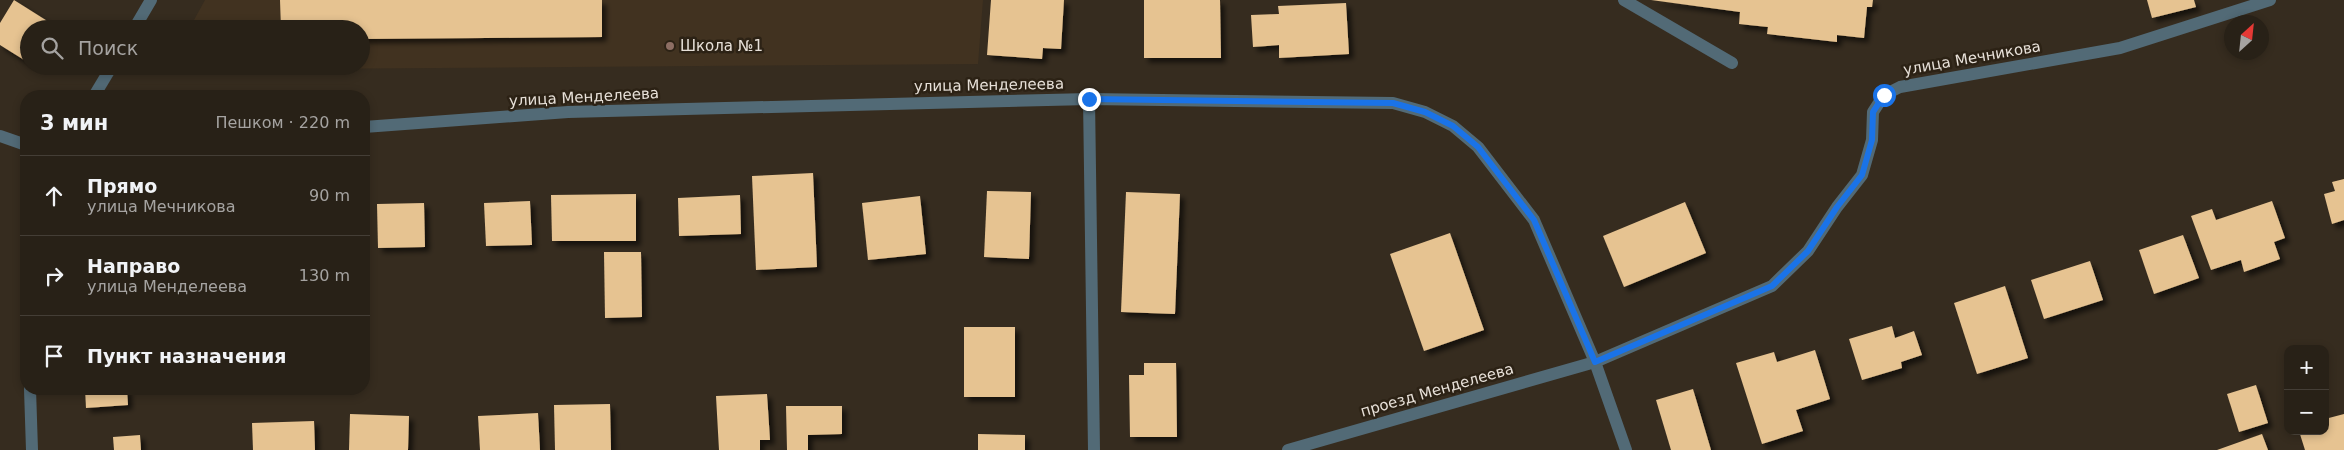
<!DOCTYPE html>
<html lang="ru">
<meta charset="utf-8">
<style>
:root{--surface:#282117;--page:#342e24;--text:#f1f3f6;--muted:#a5a3a1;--line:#443e36}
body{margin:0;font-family:"DejaVu Sans",sans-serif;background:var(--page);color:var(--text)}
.controls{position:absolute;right:15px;bottom:15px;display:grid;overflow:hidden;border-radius:10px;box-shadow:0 2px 8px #0003}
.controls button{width:45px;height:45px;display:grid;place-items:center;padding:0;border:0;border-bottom:1px solid var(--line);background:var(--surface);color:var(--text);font:25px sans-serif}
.compass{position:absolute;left:2224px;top:15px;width:45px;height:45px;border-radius:50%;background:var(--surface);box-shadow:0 2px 8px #0003;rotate:27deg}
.stop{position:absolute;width:15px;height:15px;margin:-11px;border:4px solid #1a73e8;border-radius:50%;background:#fff}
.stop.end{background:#1a73e8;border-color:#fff;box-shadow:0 1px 5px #0008}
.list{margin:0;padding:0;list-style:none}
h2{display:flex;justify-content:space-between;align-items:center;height:65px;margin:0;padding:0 20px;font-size:21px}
h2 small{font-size:16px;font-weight:400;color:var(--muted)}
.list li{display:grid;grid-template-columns:32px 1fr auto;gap:15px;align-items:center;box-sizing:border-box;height:80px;padding:0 20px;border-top:1px solid var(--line)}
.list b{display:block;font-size:19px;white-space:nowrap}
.list p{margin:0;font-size:16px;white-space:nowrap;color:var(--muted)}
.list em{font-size:16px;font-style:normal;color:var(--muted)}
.icon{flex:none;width:28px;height:28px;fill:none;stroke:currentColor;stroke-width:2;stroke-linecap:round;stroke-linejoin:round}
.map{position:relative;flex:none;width:2344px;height:450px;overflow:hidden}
.search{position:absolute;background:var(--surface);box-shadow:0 2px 8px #0003;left:20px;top:20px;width:350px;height:55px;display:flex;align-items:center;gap:12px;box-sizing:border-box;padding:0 18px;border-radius:28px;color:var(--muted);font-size:19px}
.panel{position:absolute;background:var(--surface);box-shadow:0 2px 8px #0003;left:20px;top:90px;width:350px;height:305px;border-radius:20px}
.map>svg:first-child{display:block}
.built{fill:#413220}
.building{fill:#e6c391;filter:url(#shadow)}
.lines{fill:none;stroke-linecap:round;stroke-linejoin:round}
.service{stroke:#526a76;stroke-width:12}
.minor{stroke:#526a76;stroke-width:12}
.route{stroke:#1a73e8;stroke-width:6}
.education-dot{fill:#8d6e63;stroke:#2c2215;stroke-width:2}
.labels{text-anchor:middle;stroke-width:5;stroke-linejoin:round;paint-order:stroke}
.poi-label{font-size:15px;fill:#e7e0d8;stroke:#2c2215;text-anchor:start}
.street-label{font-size:15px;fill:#e7e0d8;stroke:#2c2215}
</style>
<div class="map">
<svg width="2344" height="450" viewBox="0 0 2344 450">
<defs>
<filter id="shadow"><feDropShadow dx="4.5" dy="4.5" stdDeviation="2.5" flood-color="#0009"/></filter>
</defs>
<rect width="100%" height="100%" fill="#362c1f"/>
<polygon class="built" points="205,0 983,0 978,64 165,70 167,66 361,66 361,29 189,29"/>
<g class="building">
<polygon points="14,0 60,29 29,29 29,63 0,45 0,23"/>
<polygon points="280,0 602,0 602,37 361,39 361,29 281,29"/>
<polygon points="991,0 1064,0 1061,49 1043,48 1042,59 987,55"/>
<polygon points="1144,0 1220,0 1221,58 1144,58"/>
<polygon points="1651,0 1873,0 1872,7 1867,7 1864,38 1837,35 1837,42 1767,34 1768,27 1739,24 1740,12"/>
<polygon points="2147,0 2194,0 2196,7 2152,18"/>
<polygon points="1346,3 1349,54 1279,58 1279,45 1253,47 1251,15 1279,14 1278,6"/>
<polygon points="813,173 817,267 756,270 752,176"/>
<polygon points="2344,179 2344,220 2332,224 2324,194 2335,191 2332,182"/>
<polygon points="987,191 1031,192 1029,259 984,257"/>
<polygon points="1126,192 1180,194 1175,314 1121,312"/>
<polygon points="636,194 636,241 552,241 551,195"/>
<polygon points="740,195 741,234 679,236 678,198"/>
<polygon points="920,196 926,254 868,260 862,203"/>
<polygon points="530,201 532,245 486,246 484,203"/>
<polygon points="2272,201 2285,238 2274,242 2280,259 2244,272 2241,260 2211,270 2191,216 2212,209 2216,220"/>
<polygon points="1685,202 1706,253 1624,287 1603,236"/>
<polygon points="424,203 425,247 378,248 377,204"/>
<polygon points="1450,233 1484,330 1424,351 1390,254"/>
<polygon points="2183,235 2199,278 2154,294 2139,250"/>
<polygon points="604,252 641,252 642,317 605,318"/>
<polygon points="2090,261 2103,300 2044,319 2031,280"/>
<polygon points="2005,286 2028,358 1977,374 1954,303"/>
<polygon points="1892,326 1895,338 1914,331 1922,355 1901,362 1902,368 1862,380 1849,339"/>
<rect x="964" y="327" width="51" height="70"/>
<polygon points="1815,350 1830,399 1796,410 1803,431 1762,444 1736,363 1774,352 1777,362"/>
<polygon points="1144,363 1176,363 1177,437 1130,437 1129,375 1144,375"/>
<polygon points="2256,385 2268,423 2239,432 2227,394"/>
<polygon points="85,389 127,389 128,405 86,408"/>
<polygon points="1693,389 1711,450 1671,450 1656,400"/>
<polygon points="767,394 770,440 760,440 760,450 719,450 716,396"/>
<polygon points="610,404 611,450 555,450 554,405"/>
<polygon points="786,406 842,406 842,434 808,435 808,450 787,450"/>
<polygon points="538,413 540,450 480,450 478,416"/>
<polygon points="350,414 409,416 408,450 349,450"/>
<polygon points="2344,414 2344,450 2305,450 2299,431 2325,431 2325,419"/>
<polygon points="314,421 315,450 253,450 252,423"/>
<polygon points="978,434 1025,435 1025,450 978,450"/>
<polygon points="2262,434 2268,450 2217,450"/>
<polygon points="140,435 141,450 114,450 113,437"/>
</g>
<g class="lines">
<polyline class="service" points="1089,99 1094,450"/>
<g class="minor">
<polyline points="1624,0 1732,63"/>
<polyline points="134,29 151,0"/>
<polyline points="94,96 112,66"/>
<polyline points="364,127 568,112 1089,99 1393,103 1425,112 1453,126 1478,147 1534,220 1595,362 1626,450"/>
<polyline points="0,136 26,145"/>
<polyline points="26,191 26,252"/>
<polyline points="30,389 32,450"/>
<polyline points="1288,450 1595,362 1772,286 1808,251 1837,207 1862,175 1872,140 1873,112 1884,95 1900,87 2120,48 2270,0"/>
</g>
</g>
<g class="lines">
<polyline class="route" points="1089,99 1393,103 1425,112 1453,126 1478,147 1534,220 1595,362 1772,286 1808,251 1837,207 1862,175 1872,140 1873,112 1884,95"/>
</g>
<circle class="education-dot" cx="670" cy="46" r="5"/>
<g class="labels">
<g class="poi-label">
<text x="680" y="51">Школа №1</text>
</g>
<g class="street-label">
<text transform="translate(1972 58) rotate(-10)" y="5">улица Мечникова</text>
<text transform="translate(989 85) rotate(-1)" y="5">улица Менделеева</text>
<text transform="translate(584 97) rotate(-3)" y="5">улица Менделеева</text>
<text transform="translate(1437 390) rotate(-16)" y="5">проезд Менделеева</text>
</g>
</g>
</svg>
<div class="controls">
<button>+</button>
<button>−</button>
</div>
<svg class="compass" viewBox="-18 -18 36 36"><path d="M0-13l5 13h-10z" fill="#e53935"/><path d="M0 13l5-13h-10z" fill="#a5a3a1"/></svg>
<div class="stop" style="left:1884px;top:95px"></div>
<div class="stop end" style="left:1089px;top:99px"></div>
<div class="search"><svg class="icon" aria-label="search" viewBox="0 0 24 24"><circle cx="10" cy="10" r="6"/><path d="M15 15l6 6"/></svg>Поиск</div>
<section class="panel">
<h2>3 мин<small>Пешком · 220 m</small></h2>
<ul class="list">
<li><svg class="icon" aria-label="ahead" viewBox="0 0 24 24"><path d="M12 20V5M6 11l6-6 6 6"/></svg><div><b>Прямо</b><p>улица Мечникова</p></div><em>90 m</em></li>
<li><svg class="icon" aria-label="right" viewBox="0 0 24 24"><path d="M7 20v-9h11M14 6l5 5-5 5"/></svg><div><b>Направо</b><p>улица Менделеева</p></div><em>130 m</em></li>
<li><svg class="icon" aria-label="arrive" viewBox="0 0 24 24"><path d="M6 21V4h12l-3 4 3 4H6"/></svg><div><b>Пункт назначения</b></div></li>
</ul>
</section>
</div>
